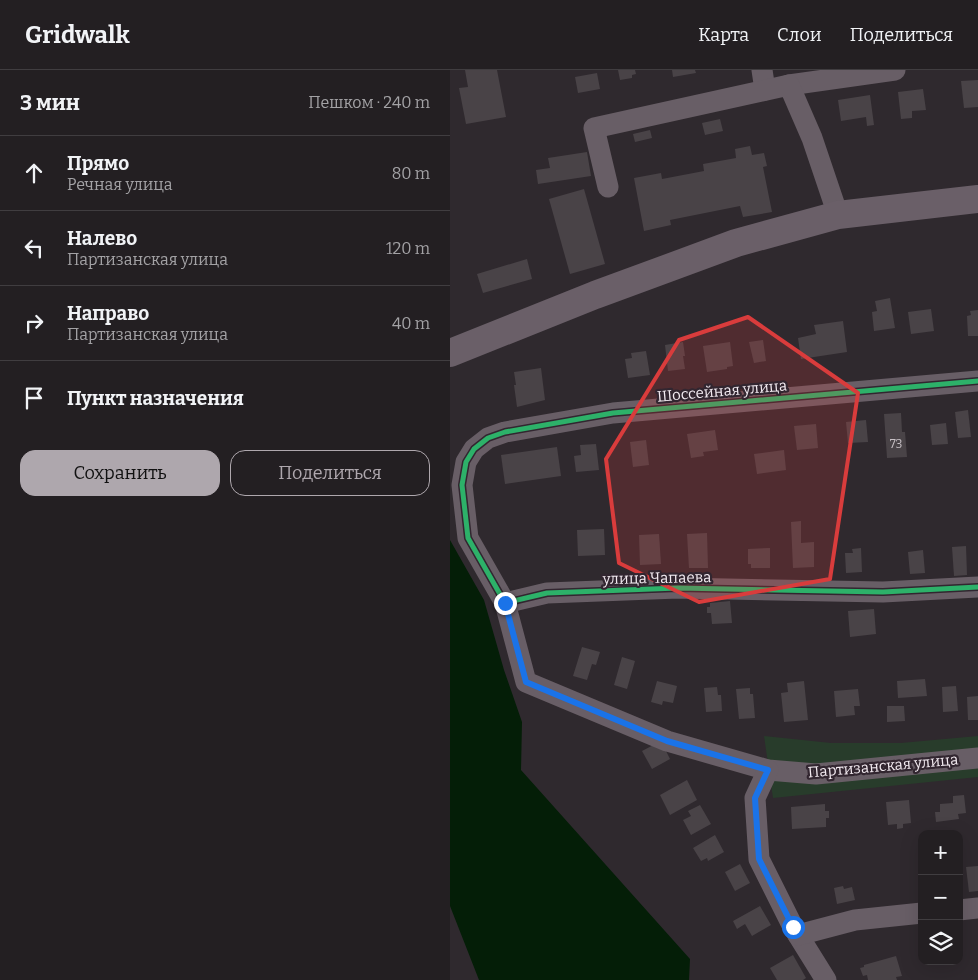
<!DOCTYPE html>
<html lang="ru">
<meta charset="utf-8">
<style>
:root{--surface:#231f22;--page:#2b272a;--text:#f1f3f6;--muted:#a3a2a5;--line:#403d40;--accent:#aea7ad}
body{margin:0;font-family:Bitter,serif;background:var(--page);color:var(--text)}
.controls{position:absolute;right:15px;bottom:15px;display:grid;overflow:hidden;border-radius:10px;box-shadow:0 5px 20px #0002}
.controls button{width:45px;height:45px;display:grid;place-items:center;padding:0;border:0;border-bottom:1px solid var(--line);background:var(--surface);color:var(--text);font:25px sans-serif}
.stop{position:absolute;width:15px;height:15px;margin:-11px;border:4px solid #1a73e8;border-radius:50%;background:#fff}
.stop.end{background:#1a73e8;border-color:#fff;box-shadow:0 1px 5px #0008}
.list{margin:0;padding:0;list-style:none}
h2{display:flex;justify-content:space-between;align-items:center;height:65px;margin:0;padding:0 20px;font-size:21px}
h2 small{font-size:16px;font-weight:400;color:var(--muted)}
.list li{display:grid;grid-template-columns:32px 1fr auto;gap:15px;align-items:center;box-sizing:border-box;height:75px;padding:0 20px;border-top:1px solid var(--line)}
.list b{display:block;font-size:19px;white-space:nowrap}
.list p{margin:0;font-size:16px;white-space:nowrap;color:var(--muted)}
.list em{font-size:16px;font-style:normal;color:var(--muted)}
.actions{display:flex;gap:10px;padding:15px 20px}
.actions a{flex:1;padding:11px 0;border:1px solid var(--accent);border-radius:15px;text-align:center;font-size:18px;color:var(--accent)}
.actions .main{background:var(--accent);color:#111}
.icon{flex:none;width:28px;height:28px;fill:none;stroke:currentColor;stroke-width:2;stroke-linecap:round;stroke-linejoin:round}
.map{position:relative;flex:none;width:528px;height:910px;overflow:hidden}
header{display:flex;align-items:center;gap:30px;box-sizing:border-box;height:70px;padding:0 25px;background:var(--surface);border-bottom:1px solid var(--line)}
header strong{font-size:24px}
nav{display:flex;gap:28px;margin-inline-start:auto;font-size:18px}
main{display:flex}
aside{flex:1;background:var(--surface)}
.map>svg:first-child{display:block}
.green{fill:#283c2b}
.water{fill:#041e07}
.building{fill:#494347}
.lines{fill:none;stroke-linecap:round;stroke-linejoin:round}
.minor{stroke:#685e66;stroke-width:21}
.major{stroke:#6a5f68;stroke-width:28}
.cycleway-casing{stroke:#322630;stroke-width:8}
.cycleway{stroke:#2db169;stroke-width:5}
.route{stroke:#1a73e8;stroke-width:6}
.marked{fill:#d93c3c;fill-opacity:0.2;stroke:#d93c3c;stroke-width:4;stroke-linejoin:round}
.labels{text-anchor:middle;stroke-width:4.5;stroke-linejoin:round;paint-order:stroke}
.number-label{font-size:12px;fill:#c8c1c6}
.street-label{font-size:15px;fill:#f3ebf1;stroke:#322630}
</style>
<header>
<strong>Gridwalk</strong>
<nav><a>Карта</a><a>Слои</a><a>Поделиться</a></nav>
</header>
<main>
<aside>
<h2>3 мин<small>Пешком · 240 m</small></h2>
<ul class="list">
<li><svg class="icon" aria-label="ahead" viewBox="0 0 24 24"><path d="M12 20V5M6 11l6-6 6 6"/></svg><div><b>Прямо</b><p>Речная улица</p></div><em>80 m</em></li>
<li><svg class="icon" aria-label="left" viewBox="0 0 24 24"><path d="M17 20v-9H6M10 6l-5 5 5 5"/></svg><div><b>Налево</b><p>Партизанская улица</p></div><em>120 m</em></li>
<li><svg class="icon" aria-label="right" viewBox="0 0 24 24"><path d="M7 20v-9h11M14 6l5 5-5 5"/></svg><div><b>Направо</b><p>Партизанская улица</p></div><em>40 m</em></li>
<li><svg class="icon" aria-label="arrive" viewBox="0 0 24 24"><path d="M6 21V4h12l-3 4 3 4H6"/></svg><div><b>Пункт назначения</b></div></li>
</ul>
<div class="actions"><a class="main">Сохранить</a><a>Поделиться</a></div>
</aside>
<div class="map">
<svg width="528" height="910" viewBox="0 0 528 910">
<rect width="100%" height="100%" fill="#2f292e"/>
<polygon class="green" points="314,666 381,673 451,673 528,666 528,707 323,728"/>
<polygon class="water" points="0,470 34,530 54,600 72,652 71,700 240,889 239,910 29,910 0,836"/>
<g class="building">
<polygon points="15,0 47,0 56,47 16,54 9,18 18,17"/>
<polygon points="168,0 185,0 186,4 182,5 182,8 170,10"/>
<polygon points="222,0 245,0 246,3 223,7"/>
<polygon points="147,3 150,19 128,23 125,7"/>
<polygon points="528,10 528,37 514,38 511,11"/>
<polygon points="473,19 476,40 462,41 462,48 451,49 448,22"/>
<polygon points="420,25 424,55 417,56 416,47 391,51 388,30"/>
<polygon points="270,49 273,61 255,65 252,53"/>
<polygon points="200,60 202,68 185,72 183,64"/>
<polygon points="300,76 302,85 314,83 317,96 313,97 322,142 293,147 290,136 220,150 221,155 194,161 184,108 211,103 212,109 254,101 253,94 286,88 285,79"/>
<polygon points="137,82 141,106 88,114 86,100 100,98 98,88"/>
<polygon points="134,119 155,194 120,204 99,129"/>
<polygon points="77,189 82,209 33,223 27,204"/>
<polygon points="440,228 445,258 424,261 422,242 427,241 425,231"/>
<polygon points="481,239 484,261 461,264 458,242"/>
<polygon points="528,240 528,266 518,266 517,246 521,245 520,241"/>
<polygon points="393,251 397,282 351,289 348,268 366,264 364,255"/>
<polygon points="313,270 316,291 304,293 299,272"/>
<polygon points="233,272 235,286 233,286 235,299 218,301 215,275"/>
<polygon points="280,272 283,296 277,297 277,299 257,302 253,276"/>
<polygon points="196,281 200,305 178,308 175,289 182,288 181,283"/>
<polygon points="91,298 95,330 67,337 64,315 66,315 64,302"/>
<polygon points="518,340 521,367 508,368 505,342"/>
<polygon points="451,343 452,362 455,362 457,387 437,388 434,344"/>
<polygon points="416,350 418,372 398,373 396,352"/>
<polygon points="496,353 498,374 482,375 480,355"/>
<polygon points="366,354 368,378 347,380 344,356"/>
<polygon points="265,360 268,380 253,382 254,386 241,388 237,364"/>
<polygon points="196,370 199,395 183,397 180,372"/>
<polygon points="146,374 149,400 126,402 124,386 131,385 130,375"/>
<polygon points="107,377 111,406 55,414 51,385"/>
<polygon points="334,380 336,400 307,404 304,384"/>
<polygon points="351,451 351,473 364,472 364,497 343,498 341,452"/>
<polygon points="154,459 155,485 128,486 127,460"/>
<polygon points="257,463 258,498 239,498 237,464"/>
<polygon points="209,464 211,494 190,495 189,465"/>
<polygon points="516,476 517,505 504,506 502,477"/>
<polygon points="320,478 320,498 301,498 301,494 298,494 298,479"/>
<polygon points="411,478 412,502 396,503 395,483 403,483 402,479"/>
<polygon points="473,480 475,503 460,504 458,482"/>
<polygon points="280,531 282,553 262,554 261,543 257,543 257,537 260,537 260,533"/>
<polygon points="424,539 426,564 400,567 398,541"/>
<polygon points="132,577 150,582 146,595 142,594 137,610 123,606"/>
<polygon points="172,587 185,591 177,619 164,615"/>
<polygon points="475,609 477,626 448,628 447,611"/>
<polygon points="207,611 227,616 223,633 213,631 212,635 201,632"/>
<polygon points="354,611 358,650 334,652 331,623 338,622 337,613"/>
<polygon points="506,616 508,641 493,642 492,617"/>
<polygon points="267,617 268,625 271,625 272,641 256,642 254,618"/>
<polygon points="300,618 300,624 303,624 305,648 289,649 286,619"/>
<polygon points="408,619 410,636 404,636 405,645 386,647 384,621"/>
<polygon points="528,626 528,650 518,650 517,627"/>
<polygon points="437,636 454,636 455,651 437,652"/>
<polygon points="211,671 220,689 202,699 192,681"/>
<polygon points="237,710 247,730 220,745 210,725"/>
<polygon points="514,725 516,743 508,744 509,749 486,752 485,742 490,742 490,734 503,733 503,726"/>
<polygon points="459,730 461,753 453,754 453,758 447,759 447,754 438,755 436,732"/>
<polygon points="375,734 375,741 379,741 379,748 376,748 376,757 342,759 341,737"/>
<polygon points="250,735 261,754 241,765 233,750 241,746 238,741"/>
<polygon points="265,765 274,782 258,791 257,788 251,791 243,778"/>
<polygon points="290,794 300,813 285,821 275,802"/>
<polygon points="528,796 528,821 519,822 516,797"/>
<polygon points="393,816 394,819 402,817 405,830 387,834 384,818"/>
<polygon points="310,836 321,855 302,866 295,854 287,859 283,851"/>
<polygon points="343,885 356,908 353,910 327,910 320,898"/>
<polygon points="446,886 452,906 446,907 447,910 418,910 417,905 413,906 410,898 414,897 414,895"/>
</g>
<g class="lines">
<g class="minor">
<polyline points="312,0 315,20"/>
<polyline points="339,15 445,0"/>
<polyline points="158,117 144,58 339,15 362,68 388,145"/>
<polyline points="528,311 163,343 55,362 38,368 24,379 16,392 12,415 18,468 55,533 97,523 228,518 433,522 528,517"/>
<polyline points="55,533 76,612 217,671 318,700 366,704 528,688"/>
<polyline points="318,700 305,728 309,789 343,857 376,910"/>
<polyline points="509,840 528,838"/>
<polyline points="348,865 405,850 472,843"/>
</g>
<polyline class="major" points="0,283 145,225 286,173 388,145 528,129"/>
<g class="cycleway-casing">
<polyline id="cycleway" points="528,311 163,343 55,362 38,368 24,379 16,392 12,415 18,468 55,533 97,523 228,518 433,522 528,517"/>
</g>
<use href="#cycleway" class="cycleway"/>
</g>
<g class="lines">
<polyline class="route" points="55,533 76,612 217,671 318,700 305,728 309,789 343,857"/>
</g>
<path class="marked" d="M298 247 408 323 380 509 249 532 169 493 156 389 229 270Z"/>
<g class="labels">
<g class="number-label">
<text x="446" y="378">73</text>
</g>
<g class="street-label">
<text transform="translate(272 321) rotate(-5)" y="5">Шоссейная улица</text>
<text transform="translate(207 508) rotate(-1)" y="5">улица Чапаева</text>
<text transform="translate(433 696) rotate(-5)" y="5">Партизанская улица</text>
</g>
</g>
</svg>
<div class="controls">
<button>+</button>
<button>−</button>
<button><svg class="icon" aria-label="layers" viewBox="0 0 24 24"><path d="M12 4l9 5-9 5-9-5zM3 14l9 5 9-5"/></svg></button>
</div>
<div class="stop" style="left:343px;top:857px"></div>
<div class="stop end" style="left:55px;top:533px"></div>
</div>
</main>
